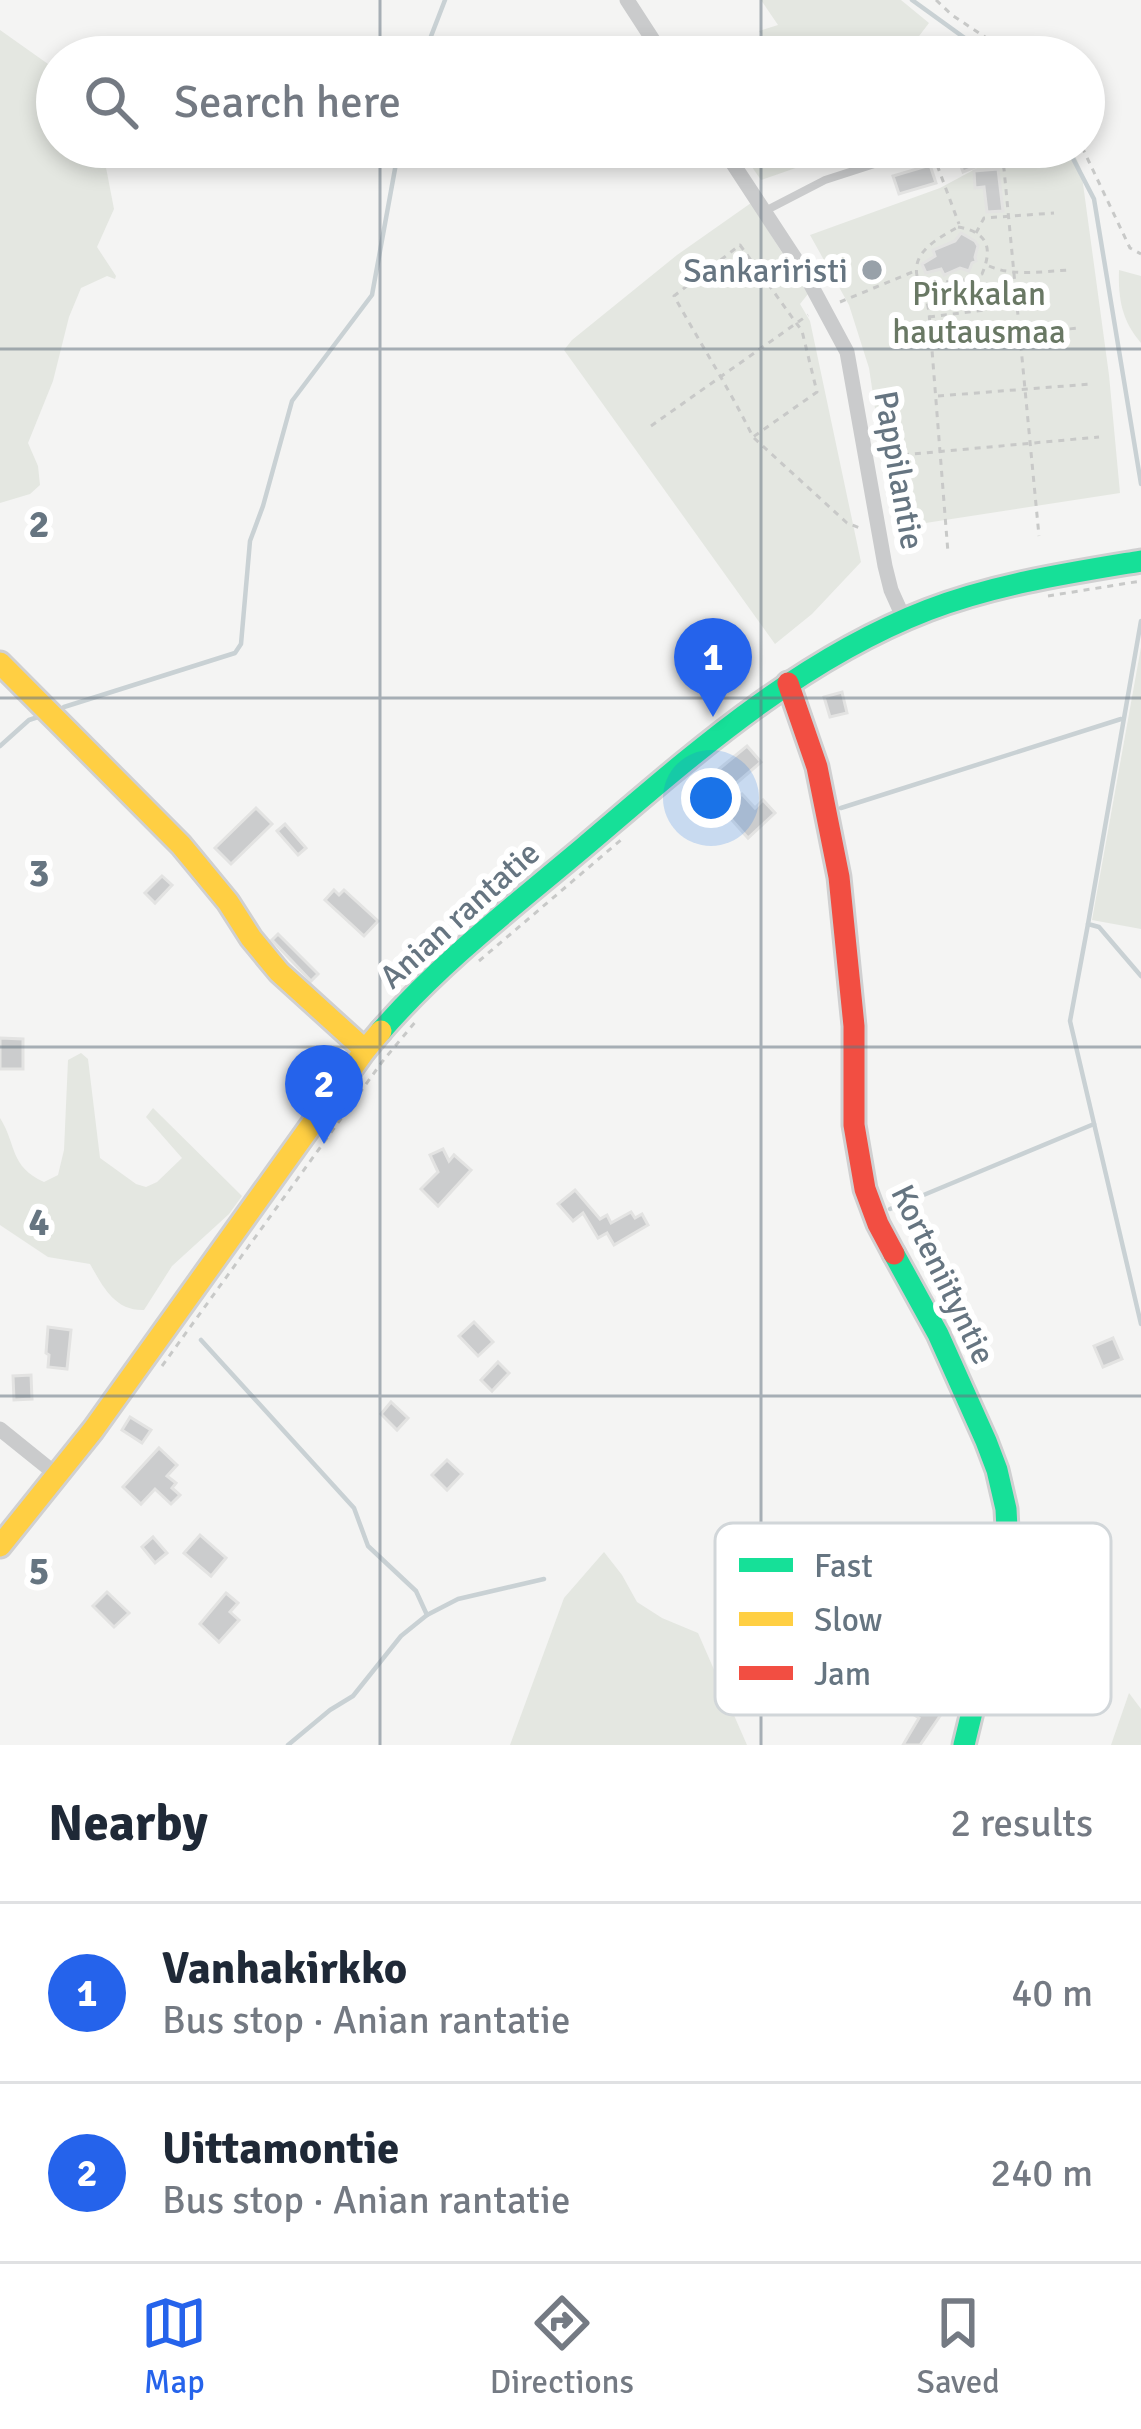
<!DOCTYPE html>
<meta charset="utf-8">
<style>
:root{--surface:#fff;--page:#f6f6f7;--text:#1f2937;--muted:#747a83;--line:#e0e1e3;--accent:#2563eb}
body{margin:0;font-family:Signika,sans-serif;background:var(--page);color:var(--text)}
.you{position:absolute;left:711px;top:798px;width:42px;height:42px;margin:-30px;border:9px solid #fff;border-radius:50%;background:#1a73e8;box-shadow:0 0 0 18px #1a73e833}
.badge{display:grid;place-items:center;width:78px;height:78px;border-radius:50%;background:var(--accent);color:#fff;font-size:39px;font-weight:700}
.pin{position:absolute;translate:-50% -99px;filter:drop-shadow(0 3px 6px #0008)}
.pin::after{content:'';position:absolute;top:63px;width:42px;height:36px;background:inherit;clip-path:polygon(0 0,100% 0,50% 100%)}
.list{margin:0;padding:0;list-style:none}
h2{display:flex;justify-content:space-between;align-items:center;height:156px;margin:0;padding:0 48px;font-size:51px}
h2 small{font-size:39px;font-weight:400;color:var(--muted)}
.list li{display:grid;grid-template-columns:78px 1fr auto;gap:36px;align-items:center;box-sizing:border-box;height:180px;padding:0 48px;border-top:3px solid var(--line)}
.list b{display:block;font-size:45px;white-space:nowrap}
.list p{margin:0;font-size:39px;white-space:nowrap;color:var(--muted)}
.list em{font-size:39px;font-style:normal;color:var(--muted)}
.icon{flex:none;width:66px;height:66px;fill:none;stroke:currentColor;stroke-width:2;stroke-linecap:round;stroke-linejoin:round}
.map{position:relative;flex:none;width:1141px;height:1745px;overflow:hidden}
.search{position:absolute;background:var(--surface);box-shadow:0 6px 18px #0003;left:36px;right:36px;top:36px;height:132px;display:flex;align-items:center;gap:30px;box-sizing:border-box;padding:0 42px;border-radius:66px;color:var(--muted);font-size:45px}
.sheet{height:516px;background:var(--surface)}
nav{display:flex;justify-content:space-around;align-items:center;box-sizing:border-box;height:168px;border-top:3px solid var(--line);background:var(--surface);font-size:33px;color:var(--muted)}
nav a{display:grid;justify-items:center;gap:6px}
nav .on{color:var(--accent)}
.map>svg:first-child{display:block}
.green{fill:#e4e7e1}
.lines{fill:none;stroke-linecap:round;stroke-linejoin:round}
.stream{stroke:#c9d1d4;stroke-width:4.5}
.building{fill:#cbcccd;stroke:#e3e3e2;stroke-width:3}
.fast-casing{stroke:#d0d0d1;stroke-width:27}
.slow-casing{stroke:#d0d0d1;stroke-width:27}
.jam-casing{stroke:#d0d0d1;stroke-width:27}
.path{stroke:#c8c9c8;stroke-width:3;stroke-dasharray:6 6;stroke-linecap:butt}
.lane{stroke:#cacbcc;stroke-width:8}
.street{stroke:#cacbcc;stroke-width:15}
.fast{stroke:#16e098;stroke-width:21}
.slow{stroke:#ffcf43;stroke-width:21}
.jam{stroke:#f24e42;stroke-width:21}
.grid{fill:none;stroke:#667581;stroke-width:3;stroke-opacity:0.55}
.poi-dot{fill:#98a1a9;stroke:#fff;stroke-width:4.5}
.labels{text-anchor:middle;stroke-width:12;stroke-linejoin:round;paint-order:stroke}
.poi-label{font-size:33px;fill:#667581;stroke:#fff;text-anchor:end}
.park-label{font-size:33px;fill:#697864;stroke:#fff}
.street-label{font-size:33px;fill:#667581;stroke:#fff}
.key{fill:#fff;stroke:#d1d6d9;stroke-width:3}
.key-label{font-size:33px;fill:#667581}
.grid-label{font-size:39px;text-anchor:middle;font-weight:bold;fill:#667581;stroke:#fff;stroke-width:12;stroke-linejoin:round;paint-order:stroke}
</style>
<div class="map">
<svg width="1141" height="1745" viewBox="0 0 1141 1745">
<rect width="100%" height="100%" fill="#f4f4f3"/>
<g class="green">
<polygon points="761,0 901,0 929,23 903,57 777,57 759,31 778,25"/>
<polygon points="0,30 48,64 57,75 57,147 102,147 114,209 97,247 116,276 115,279 107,276 81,288 69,317 53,381 28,443 38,466 40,485 30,494 0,503"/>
<polygon points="738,147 820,147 827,157 761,180"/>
<polygon points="983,147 1071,147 1081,169 1109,375 1120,493 893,528 869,368 849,305 810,235 940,188 979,167"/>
<polygon points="751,203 808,294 800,304 810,321 861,562 812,614 775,644 564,350 572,340 677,255"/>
<path d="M1119 270 1141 276V343C1122 321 1118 299 1119 270Z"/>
<polygon points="1141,647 1141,929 1092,920"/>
<path d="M81 1053 88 1059 100 1158 136 1184 146 1187 157 1182 182 1158 146 1117 153 1108 242 1196 229 1214 172 1266 144 1310C115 1311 103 1287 90 1264L48 1257 0 1225V1118C17 1145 9 1166 44 1182L58 1175 64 1150 68 1060Z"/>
<polygon points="604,1552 622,1575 637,1602 662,1618 698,1633 747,1745 510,1745 564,1598"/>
<polygon points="1129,1693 1141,1709 1141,1745 1111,1745"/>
</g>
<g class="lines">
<g class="stream">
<polyline points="912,0 991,57"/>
<polyline points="423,57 445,0"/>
<polyline points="1067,147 1094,199 1141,484"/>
<polyline points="1141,621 1088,924 1099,927 1141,976"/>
<polyline points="64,707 235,653 241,644 250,541 263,506 292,401 372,295 399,147"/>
<polyline points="0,746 29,720 41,716"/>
<polyline points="841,808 1121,719"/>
<polyline points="1088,924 1070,1021 1141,1324"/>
<polyline points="890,1209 1094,1124"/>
<polyline points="201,1340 354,1508 368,1546 416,1591 427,1615"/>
<polyline points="288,1745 330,1710 353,1696 401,1636 427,1615 458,1599 544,1579"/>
</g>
</g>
<g class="building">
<polygon points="954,147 970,147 978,166 963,172"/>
<polygon points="930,165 936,183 899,194 893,176"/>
<polygon points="998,169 1003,211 987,212 984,187 975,188 974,171"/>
<polygon points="961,233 975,241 978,246 975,257 976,261 972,263 969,271 960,268 944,275 941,269 926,273 922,264 935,256 933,250 955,241"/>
<polygon points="842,692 847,713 830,717 824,697"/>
<polygon points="747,746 761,762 733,786 719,769"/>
<polygon points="742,794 755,808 763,800 775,813 748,838 723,810"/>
<polygon points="256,808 272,824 231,864 215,848"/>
<polygon points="285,824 306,848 298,855 277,831"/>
<polygon points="162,876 172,885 155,903 145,893"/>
<polygon points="334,890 339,895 344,890 378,921 364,936 325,900"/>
<polygon points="278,934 318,974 311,981 272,940"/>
<polygon points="0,1038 23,1039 23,1069 0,1069"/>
<polygon points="443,1149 449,1161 454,1155 471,1170 438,1206 421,1189 438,1172 430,1155"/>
<polygon points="575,1190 600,1219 607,1215 611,1223 631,1212 635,1218 642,1214 648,1225 614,1245 607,1233 598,1238 583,1213 573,1221 558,1204"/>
<polygon points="474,1322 493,1342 478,1356 459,1336"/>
<polygon points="48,1327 71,1330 67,1369 48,1367 49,1355 46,1353"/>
<polygon points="1113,1338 1122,1359 1103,1367 1094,1346"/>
<polygon points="498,1362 509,1373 492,1391 481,1380"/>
<polygon points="31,1375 32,1399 14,1400 13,1376"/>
<polygon points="391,1402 408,1418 397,1430 381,1414"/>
<polygon points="130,1417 151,1430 142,1443 122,1430"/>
<polygon points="159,1448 177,1465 167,1476 176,1483 172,1488 180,1495 171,1504 155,1489 141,1504 123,1487"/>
<polygon points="447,1460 462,1474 447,1490 432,1475"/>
<polygon points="200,1535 226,1558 211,1576 184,1553"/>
<polygon points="153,1537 167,1553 155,1563 142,1547"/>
<polygon points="107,1592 129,1613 114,1627 93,1606"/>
<polygon points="226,1593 238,1603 230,1612 239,1620 219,1642 200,1624"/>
<polygon points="921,1703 940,1716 920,1745 903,1745 919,1718 913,1714"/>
</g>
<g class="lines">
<g class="fast-casing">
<g id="fast">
<path d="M381 1031C441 962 514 906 584 847 690 757 796 661 928 610 996 584 1069 573 1141 561"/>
<polyline points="894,1254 938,1334 986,1441 997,1470 1006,1509 1008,1549 1002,1588 964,1745"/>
</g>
</g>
<g class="slow-casing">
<g id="slow">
<polyline points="0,663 181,845 228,902 251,938 279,972 365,1050"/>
<polyline points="0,1546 93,1430 365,1050 381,1031"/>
</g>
</g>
<g class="jam-casing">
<polyline id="jam" points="788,683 817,767 839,877 854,1026 854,1125 865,1189 878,1224 894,1254"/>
</g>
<g class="path">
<polyline points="936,0 952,15 1015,57"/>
<polyline points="989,147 1001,158 1004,169 1039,536"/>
<polyline points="1082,147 1130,248 1141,254"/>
<polyline points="933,154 959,224"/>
<polyline points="1001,156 1041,153"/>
<path d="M958 227C988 232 993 248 982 274 963 283 936 285 917 276 912 251 939 238 958 227Z"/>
<polyline points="976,233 984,218 1054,213"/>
<path d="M740 245 802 331 817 392 753 437C729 388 700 343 674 296Z"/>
<path d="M989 266C1014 277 1043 271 1070 270"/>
<polyline points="923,280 929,312 948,553"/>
<polyline points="840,302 915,271"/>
<polyline points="929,317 1015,306"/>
<polyline points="1022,333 1080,328"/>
<polyline points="938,396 1091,384"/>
<polyline points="651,426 808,315"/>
<polyline points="754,438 847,523 860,528"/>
<polyline points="891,456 1099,437"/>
<polyline points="1048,596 1141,581"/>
<polyline points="479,961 622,839"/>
<polyline points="162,1366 382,1062 416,1021"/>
</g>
<polyline class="lane" points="765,211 825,180 927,147"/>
<g class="street">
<polyline points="627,0 664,57"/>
<polyline points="722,147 804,272 847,352 885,566 891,590 904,619"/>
<polyline points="0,1429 57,1475"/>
</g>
<use href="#fast" class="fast"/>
<use href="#slow" class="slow"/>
<use href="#jam" class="jam"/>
</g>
<path class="grid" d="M380 0V57M761 0V57M380 147V1745M761 147V1745M0 349H1141M0 698H1141M0 1047H1141M0 1396H1141"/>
<circle class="poi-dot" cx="872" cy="270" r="12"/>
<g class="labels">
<g class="poi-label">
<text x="848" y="282">Sankariristi</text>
</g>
<g class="park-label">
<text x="979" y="305">Pirkkalan<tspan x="979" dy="38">hautausmaa</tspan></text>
</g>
<g class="street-label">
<text transform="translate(900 470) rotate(80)" y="12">Pappilantie</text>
<text transform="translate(459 914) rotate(-42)" y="12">Anian rantatie</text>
<text transform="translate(944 1274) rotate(64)" y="12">Korteniityntie</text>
</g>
</g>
<rect x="715" y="1523" width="396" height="192" rx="18" class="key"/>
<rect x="739" y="1558" width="54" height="14" fill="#16e098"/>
<rect x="739" y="1612" width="54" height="14" fill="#ffcf43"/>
<rect x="739" y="1666" width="54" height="14" fill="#f24e42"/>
<g class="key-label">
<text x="814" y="1577">Fast</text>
<text x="814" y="1631">Slow</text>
<text x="814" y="1685">Jam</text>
</g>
<g class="grid-label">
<text x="39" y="537">2</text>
<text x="39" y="886">3</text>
<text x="39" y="1235">4</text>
<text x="39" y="1584">5</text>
</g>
</svg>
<div class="you"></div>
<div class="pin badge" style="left:713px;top:717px">1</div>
<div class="pin badge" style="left:324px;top:1144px">2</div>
<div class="search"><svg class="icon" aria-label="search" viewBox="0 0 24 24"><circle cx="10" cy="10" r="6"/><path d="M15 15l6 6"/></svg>Search here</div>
</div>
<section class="sheet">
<h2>Nearby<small>2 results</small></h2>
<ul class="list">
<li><span class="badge">1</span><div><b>Vanhakirkko</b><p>Bus stop · Anian rantatie</p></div><em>40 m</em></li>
<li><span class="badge">2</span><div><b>Uittamontie</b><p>Bus stop · Anian rantatie</p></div><em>240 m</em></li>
</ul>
</section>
<nav>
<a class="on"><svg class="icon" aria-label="map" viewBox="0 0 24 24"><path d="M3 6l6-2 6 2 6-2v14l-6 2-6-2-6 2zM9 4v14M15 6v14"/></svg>Map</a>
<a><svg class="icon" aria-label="directions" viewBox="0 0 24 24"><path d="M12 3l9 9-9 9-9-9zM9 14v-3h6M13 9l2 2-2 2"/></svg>Directions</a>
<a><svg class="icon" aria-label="saved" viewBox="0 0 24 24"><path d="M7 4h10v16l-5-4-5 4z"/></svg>Saved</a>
</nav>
